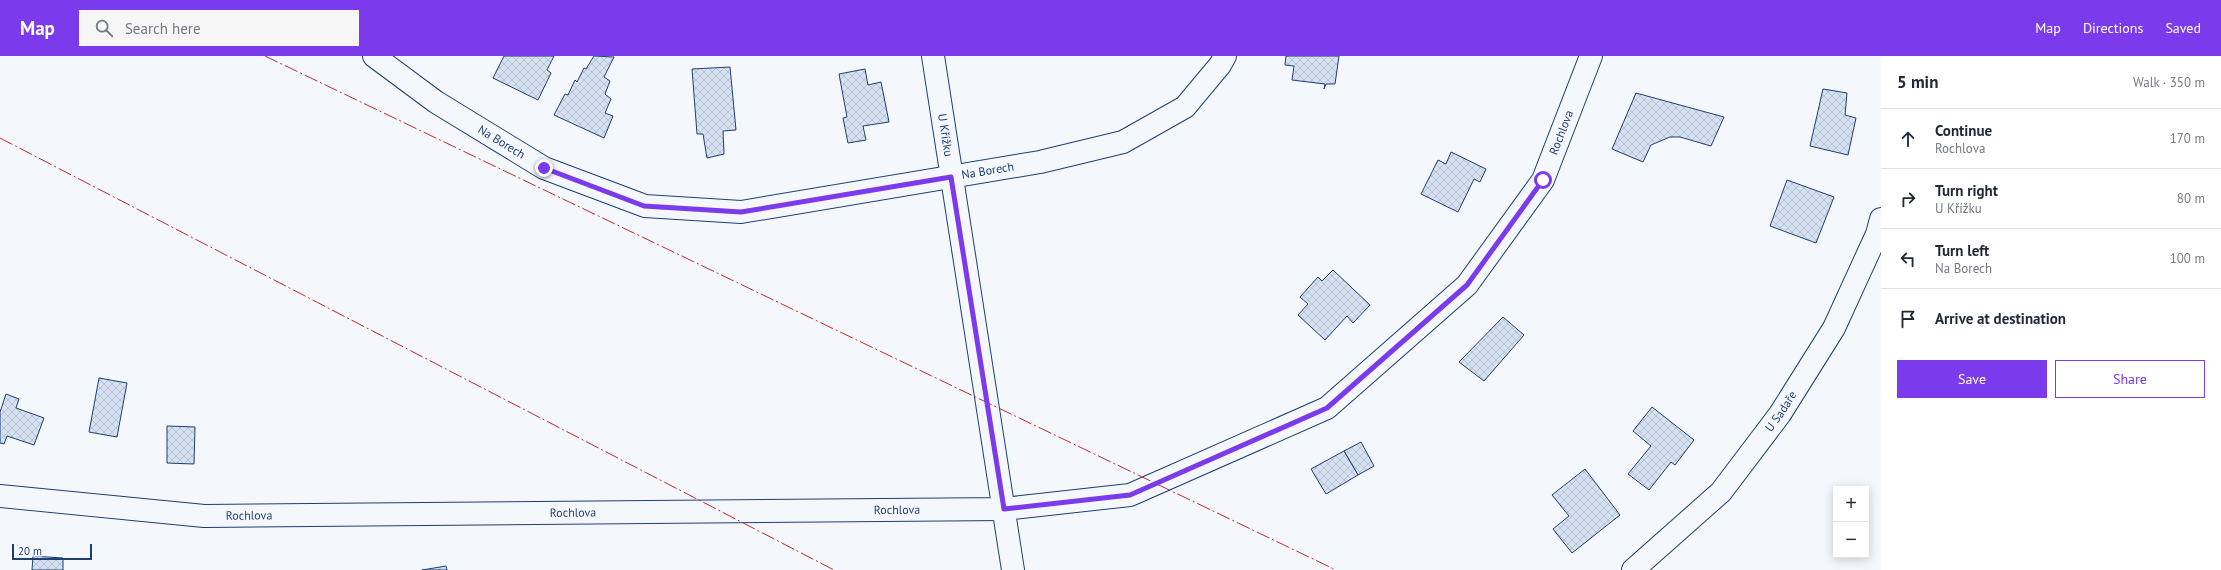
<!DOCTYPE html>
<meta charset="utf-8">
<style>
:root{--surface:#fff;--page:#f6f6f7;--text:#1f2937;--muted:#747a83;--line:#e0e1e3;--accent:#7c3aed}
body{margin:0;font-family:"PT Sans",sans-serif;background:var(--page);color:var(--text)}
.controls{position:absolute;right:12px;bottom:12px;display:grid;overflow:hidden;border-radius:0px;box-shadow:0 2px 10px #0003}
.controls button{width:36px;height:36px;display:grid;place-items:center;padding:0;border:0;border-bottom:1px solid var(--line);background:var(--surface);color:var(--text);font:20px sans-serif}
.scale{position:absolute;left:12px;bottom:10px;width:80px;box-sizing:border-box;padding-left:4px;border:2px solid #1d3f73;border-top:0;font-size:11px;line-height:14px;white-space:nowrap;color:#1d3f73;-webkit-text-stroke:3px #f4f7fb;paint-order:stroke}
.stop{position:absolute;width:12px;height:12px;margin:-9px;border:3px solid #7c3aed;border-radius:50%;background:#fff}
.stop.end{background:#7c3aed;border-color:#fff;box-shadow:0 1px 4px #0008}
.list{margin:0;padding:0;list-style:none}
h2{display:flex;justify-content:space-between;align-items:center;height:52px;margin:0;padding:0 16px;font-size:17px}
h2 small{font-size:13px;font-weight:400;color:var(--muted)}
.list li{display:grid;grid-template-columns:26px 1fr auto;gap:12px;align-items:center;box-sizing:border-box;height:60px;padding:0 16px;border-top:1px solid var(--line)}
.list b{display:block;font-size:15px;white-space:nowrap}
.list p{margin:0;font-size:13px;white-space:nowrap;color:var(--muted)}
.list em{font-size:13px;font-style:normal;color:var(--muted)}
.actions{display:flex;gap:8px;padding:12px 16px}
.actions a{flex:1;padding:9px 0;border:1px solid var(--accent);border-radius:0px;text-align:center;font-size:14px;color:var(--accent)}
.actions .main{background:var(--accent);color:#fff}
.icon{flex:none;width:22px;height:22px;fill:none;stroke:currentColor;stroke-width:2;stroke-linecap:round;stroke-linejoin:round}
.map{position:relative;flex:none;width:1881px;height:514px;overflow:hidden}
header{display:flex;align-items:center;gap:24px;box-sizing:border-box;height:56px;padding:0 20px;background:var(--accent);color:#fff}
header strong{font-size:19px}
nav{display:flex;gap:22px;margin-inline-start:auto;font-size:14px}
.search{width:280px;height:36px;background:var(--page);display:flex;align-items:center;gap:10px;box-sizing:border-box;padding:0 14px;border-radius:0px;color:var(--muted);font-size:15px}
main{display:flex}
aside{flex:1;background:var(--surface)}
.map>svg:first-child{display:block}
.building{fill:url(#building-cross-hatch);stroke:#1d3f73}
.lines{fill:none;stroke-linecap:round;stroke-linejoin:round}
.minor-casing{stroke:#1d3f73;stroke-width:24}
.minor{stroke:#f4f7fb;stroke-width:22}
.power{stroke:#c62828;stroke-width:1;stroke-dasharray:14 3 2 3;stroke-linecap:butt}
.route{stroke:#7c3aed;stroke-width:5}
.labels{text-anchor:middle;stroke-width:3;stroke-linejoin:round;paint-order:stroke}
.street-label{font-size:12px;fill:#1d3f73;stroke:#f4f7fb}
</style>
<header>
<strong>Map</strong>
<div class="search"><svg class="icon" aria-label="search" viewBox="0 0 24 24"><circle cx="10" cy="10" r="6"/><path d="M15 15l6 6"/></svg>Search here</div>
<nav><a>Map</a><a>Directions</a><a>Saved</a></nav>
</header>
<main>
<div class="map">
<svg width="1881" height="514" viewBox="0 0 1881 514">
<defs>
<pattern id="building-cross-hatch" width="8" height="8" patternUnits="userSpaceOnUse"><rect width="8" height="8" fill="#d5e0f0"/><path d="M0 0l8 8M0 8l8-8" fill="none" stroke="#b6c1d1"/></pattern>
</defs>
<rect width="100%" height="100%" fill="#f4f7fb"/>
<g class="building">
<polygon points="504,0 554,0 547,14 551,17 538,44 493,22"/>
<polygon points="594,0 614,1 604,21 610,25 605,38 611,43 605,57 613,60 604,82 554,59 565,38 568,39 575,24 577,26 584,12 586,13"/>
<polygon points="1286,0 1339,0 1335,28 1326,28 1324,33 1325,28 1292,24 1294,10 1285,9"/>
<polygon points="730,11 736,74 723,75 724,98 707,102 703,78 697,78 692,13"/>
<polygon points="865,13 868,29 881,26 889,66 863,70 866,84 848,87 843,62 847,61 839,18"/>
<polygon points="1823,33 1847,37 1845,59 1856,62 1848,99 1810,90"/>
<polygon points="1636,37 1724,61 1711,90 1680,81 1670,81 1651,89 1643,106 1612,93"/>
<polygon points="1451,96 1486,113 1480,126 1474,123 1458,156 1421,138 1438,104 1446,108"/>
<polygon points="1787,124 1834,141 1816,187 1770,170"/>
<polygon points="1333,214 1370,249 1353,267 1347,260 1325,284 1298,259 1308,248 1300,241 1318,221 1322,225"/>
<polygon points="1503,261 1524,279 1484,325 1459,306"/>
<polygon points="99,322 127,327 117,381 89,376"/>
<polygon points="6,338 19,343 16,352 44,362 34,389 7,380 4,388 0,387 0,356"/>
<polygon points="1652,351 1694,384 1675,409 1671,406 1649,434 1628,418 1651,390 1633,375"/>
<polygon points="167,370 195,371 194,408 167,407"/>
<polygon points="1361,386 1374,410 1358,419 1344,395"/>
<polygon points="1344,395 1358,419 1326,438 1311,413"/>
<polygon points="1585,413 1620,459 1572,497 1553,473 1569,460 1552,439"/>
<polygon points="33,500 63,502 63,514 32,514"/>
<polygon points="446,510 447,514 422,514"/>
</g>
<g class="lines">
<g class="minor-casing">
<g id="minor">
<path id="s1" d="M374 0 436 46 544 112 645 150 741 156 1040 106 1123 86 1185 51 1220 9 1225 0"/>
<path id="s2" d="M933 0 1013 514"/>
<path id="s3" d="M0 440 204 460 1004 453 1130 439 1327 352 1467 229 1543 124 1591 0"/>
<path id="s4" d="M1633 514 1721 436 1780 358 1834 272 1877 178 1881 163"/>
</g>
</g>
<use href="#minor" class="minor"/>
<g class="power">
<polyline points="265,0 1336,514"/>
<polyline points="0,82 834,514"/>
</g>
</g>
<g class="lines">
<polyline class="route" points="544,112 644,150 741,156 951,121 1004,453 1130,439 1327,352 1467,229 1543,124"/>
</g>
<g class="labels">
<g class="street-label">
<text dy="4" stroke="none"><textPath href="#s3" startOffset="1714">Rochlova</textPath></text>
<text dy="4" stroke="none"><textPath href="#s2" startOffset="80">U Křížku</textPath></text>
<text dy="4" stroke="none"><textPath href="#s1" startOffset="154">Na Borech</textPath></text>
<text dy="4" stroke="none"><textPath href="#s1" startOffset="658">Na Borech</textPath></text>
<text dy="4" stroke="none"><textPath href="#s4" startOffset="218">U Sadaře</textPath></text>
<text dy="4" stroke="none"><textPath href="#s3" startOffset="898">Rochlova</textPath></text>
<text dy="4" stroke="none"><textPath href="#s3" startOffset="574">Rochlova</textPath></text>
<text dy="4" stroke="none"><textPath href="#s3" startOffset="250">Rochlova</textPath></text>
</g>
</g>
</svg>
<div class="controls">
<button>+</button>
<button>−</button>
</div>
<div class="scale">20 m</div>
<div class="stop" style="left:1543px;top:124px"></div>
<div class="stop end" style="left:544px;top:112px"></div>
</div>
<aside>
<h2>5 min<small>Walk · 350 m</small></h2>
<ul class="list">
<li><svg class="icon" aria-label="ahead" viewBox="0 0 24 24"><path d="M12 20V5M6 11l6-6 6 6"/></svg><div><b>Continue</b><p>Rochlova</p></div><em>170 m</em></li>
<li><svg class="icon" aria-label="right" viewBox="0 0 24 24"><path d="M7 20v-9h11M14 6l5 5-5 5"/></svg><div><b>Turn right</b><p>U Křížku</p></div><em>80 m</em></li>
<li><svg class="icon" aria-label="left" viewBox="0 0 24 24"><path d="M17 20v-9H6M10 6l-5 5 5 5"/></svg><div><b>Turn left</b><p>Na Borech</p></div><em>100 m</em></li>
<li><svg class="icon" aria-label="arrive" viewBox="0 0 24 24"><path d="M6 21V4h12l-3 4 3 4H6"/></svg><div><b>Arrive at destination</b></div></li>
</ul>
<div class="actions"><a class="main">Save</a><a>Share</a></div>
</aside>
</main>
